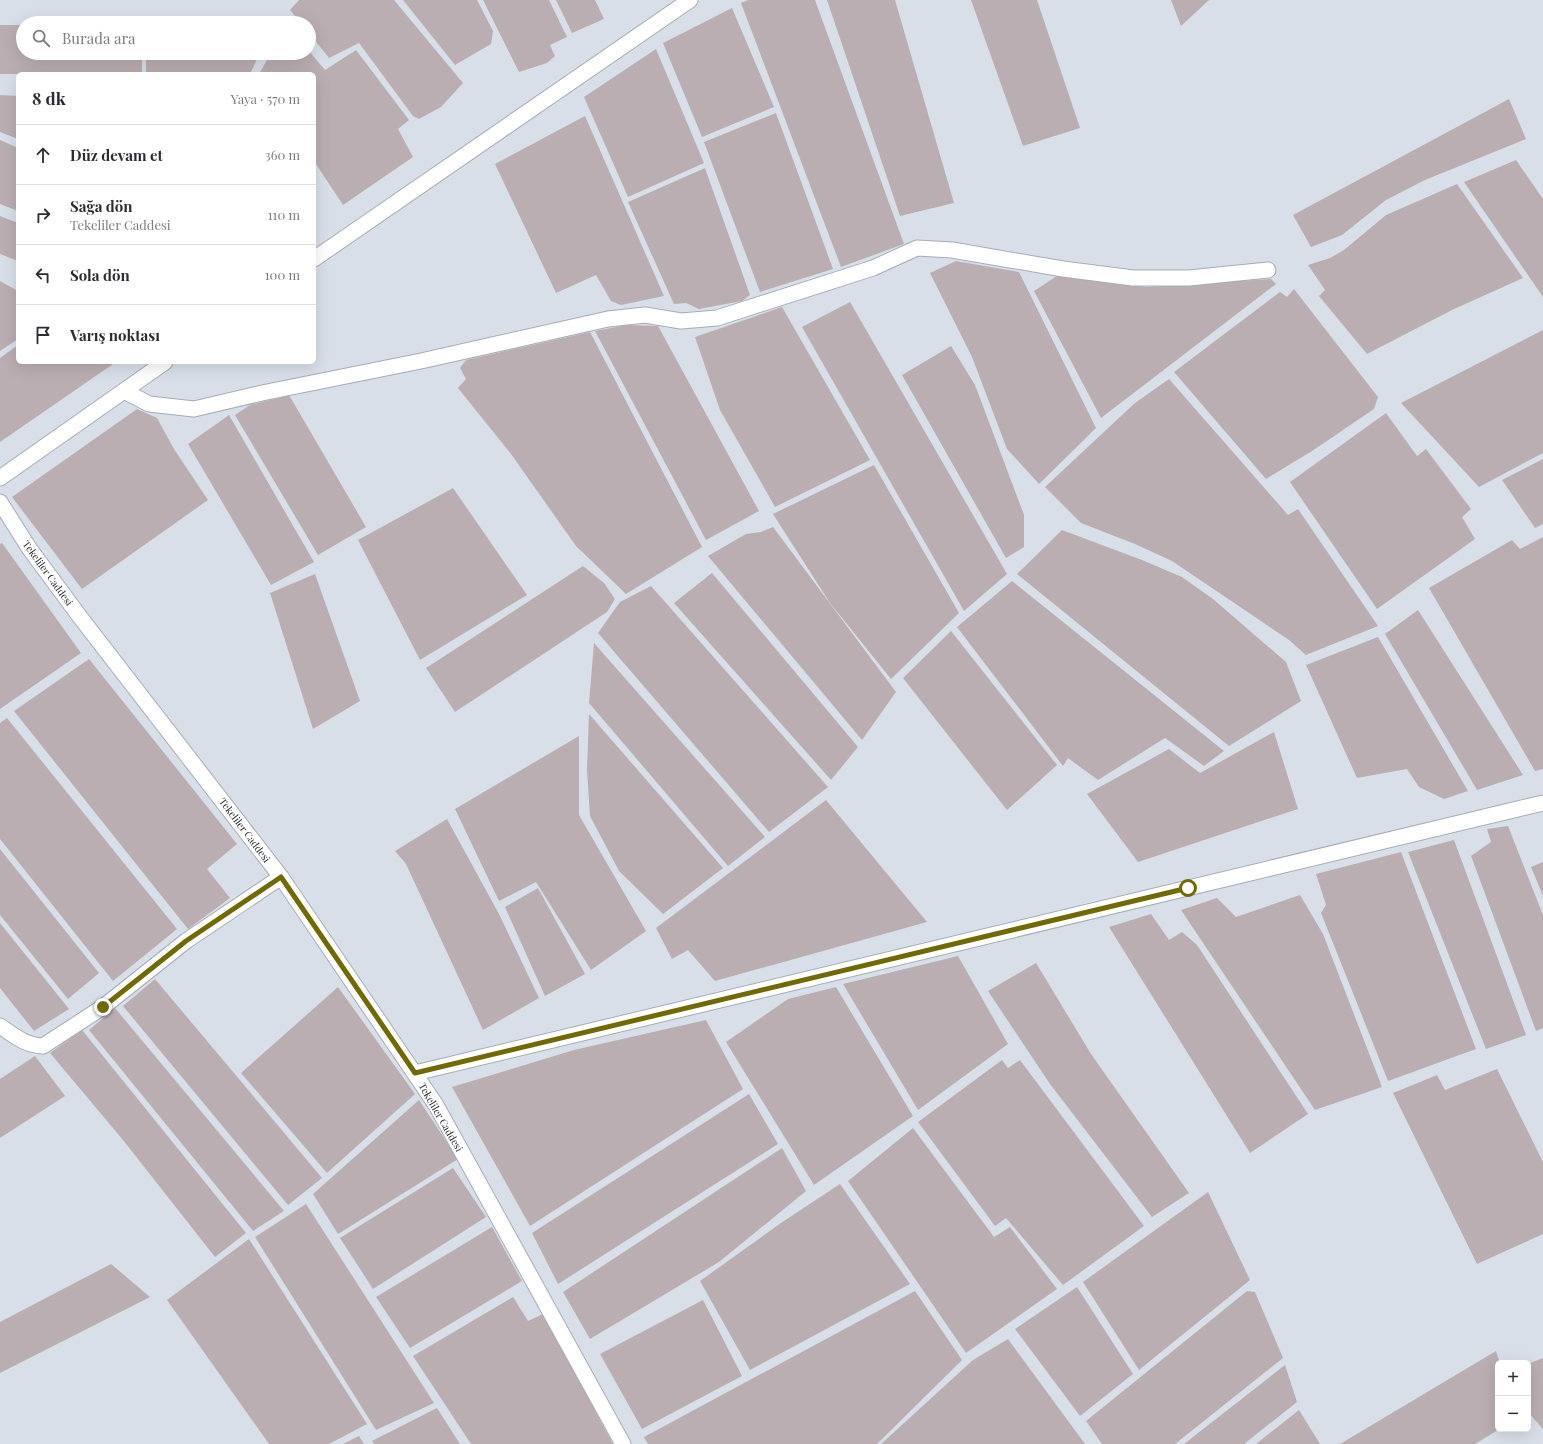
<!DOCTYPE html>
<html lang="tr">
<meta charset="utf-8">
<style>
:root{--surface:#fff;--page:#f7f7f7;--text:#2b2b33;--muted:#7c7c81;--line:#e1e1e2}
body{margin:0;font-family:"Playfair Display",serif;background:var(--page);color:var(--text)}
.controls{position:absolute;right:12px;bottom:12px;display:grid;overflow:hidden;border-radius:6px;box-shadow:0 4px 16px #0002}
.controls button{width:36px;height:36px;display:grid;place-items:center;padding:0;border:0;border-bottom:1px solid var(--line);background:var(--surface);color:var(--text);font:20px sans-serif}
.stop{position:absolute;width:12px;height:12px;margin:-9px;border:3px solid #6f6a04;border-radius:50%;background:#fff}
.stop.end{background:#6f6a04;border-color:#fff;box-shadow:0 1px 4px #0008}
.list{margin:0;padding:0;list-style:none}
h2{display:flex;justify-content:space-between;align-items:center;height:52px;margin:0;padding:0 16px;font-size:17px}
h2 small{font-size:13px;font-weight:400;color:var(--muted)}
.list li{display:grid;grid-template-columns:26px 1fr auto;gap:12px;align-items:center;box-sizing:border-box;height:60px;padding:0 16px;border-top:1px solid var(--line)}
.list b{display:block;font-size:15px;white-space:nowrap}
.list p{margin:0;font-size:13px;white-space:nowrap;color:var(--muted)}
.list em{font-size:13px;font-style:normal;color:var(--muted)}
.icon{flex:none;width:22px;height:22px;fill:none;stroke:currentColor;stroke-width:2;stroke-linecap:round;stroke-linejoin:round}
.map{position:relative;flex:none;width:1543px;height:1444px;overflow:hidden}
.search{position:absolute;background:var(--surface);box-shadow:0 4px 16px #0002;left:16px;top:16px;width:300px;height:44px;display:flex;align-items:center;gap:10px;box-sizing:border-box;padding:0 14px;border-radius:22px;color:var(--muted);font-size:15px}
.panel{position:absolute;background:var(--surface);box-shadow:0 4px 16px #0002;left:16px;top:72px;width:300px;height:292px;border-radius:6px}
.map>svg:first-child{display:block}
.building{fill:#baaeb2}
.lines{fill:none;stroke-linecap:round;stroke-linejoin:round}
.minor-casing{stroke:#a6acb5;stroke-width:17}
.minor{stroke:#fff;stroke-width:15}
.route{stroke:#6f6a04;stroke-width:5}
.labels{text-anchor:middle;stroke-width:3.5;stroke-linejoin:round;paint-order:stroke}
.street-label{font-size:10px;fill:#232529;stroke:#fff}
</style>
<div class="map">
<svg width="1543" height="1444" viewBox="0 0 1543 1444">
<rect width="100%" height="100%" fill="#d9dfe9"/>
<g class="building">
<polygon points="299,0 394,0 463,83 441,107 419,119 413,116 359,43 329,58 309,33 309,23 301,23 290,10"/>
<polygon points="403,0 477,0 493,31 491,44 455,65"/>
<polygon points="483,0 549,0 567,37 550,45 555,56 547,63 519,72"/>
<polygon points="556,0 595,0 604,19 572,33"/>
<polygon points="748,0 815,0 904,244 841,267 741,3"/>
<polygon points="827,0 895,0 954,203 900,216"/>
<polygon points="971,0 1037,0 1080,128 1023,146"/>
<polygon points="1171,0 1209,0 1181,26"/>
<polygon points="732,8 774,107 702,137 663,43"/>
<polygon points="0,25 23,25 23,53 142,53 142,74 0,74"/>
<polygon points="656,49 704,163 628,197 584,97"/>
<polygon points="356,50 409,120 398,129 413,157 343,205 314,161 314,74 259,74 271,53 309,53 309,51 325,70"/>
<polygon points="146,53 260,53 250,74 146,74"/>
<polygon points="0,95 18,96 18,139 0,132"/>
<polygon points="1509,99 1526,139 1425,180 1386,200 1342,235 1311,247 1293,215"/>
<polygon points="776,113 833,269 760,292 704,142"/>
<polygon points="585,116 664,296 621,305 611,301 596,275 556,293 495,164"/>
<polygon points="0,140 18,148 18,211 0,204"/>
<polygon points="1516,160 1543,199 1543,297 1464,182"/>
<polygon points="705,168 750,295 742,301 699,309 686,303 674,304 628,202"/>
<polygon points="1457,184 1523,278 1452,310 1367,354 1319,296 1325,290 1308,265 1330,258 1344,250 1386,215"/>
<polygon points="0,216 18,223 18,261 0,254"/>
<polygon points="956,261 1019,272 1096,428 1039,484 1007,449 972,357 930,273"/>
<polygon points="1057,276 1146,287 1271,279 1276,284 1101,418 1034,291"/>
<polygon points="0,281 18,291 18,339 0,351"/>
<polygon points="1294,289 1378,397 1374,409 1312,451 1266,479 1174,372 1280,292 1287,297"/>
<polygon points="850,302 1007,574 964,611 802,327"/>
<polygon points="782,307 870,460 775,507 720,410 695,337"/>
<polygon points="627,325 658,326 759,511 706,540 595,331"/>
<polygon points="1543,330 1543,453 1479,487 1401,403"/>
<polygon points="590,332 702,547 626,594 576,546 511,454 458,388 466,379 460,368 466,360"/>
<polygon points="18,345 18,362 116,362 0,442 0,358"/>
<polygon points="951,346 975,385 1024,515 1024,547 1006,558 902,375"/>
<polygon points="1169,379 1288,515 1298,509 1378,626 1306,655 1289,640 1172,561 1135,544 1081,523 1045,487 1135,403"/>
<polygon points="289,395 366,527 318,555 235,415 250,405"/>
<polygon points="137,409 157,418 174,449 208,500 82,589 12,497"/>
<polygon points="1386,413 1417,456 1426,449 1471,509 1462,517 1475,539 1377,609 1290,482"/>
<polygon points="229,415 314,562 271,585 188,444"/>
<polygon points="1543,459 1543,524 1535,528 1502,480"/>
<polygon points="874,465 959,613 891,679 830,603 773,514"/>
<polygon points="453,488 527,595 420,660 358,540"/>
<polygon points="773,527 896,692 862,740 708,556 746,534 761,532"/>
<polygon points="1062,530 1142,560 1182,577 1213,599 1286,662 1301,701 1229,746 1017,574"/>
<polygon points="1543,537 1543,769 1535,771 1429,588 1512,540 1520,549"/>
<polygon points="2,543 81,653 0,709 0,544"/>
<polygon points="583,566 604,583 615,599 607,612 455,712 426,668"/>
<polygon points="712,573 858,747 831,780 674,603"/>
<polygon points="315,574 360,701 313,729 270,593"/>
<polygon points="1012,581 1224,751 1204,766 1165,738 1098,780 1068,758 1063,766 957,627"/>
<polygon points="651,586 828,787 769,832 598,633 620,602"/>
<polygon points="1418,610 1523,775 1477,790 1385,634"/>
<polygon points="951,631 1057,765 1007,810 903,678"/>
<polygon points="1378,637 1468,791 1444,799 1419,787 1407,769 1357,778 1306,665"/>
<polygon points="594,643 765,837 728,866 589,703"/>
<polygon points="89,659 237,844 207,869 230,898 188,929 14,711"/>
<polygon points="589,714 723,868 663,914 619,871 590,816 587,770"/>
<polygon points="7,718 177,929 113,981 0,839 0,723"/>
<polygon points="1274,732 1298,809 1138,862 1087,794 1169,749 1200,773"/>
<polygon points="579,736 579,815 646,931 591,970 536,882 499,901 455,809"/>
<polygon points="826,800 927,922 715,981 688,950 672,959 656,928"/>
<polygon points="447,819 499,914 539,998 483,1030 406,864 395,851"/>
<polygon points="1508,826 1543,915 1543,1028 1536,1031 1471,856 1491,842 1487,829"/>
<polygon points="1454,840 1526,1035 1486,1049 1408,852"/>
<polygon points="0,849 99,973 68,999 0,915"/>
<polygon points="1401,852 1476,1049 1388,1081 1321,913 1326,905 1316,874"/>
<polygon points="1543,862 1543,896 1531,867"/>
<polygon points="538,888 585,974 545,996 505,907"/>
<polygon points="1300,895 1323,934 1382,1087 1315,1110 1181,910 1217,898 1236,917"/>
<polygon points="1151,914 1169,940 1182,932 1197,945 1308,1114 1250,1153 1109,927"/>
<polygon points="0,923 69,1009 34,1031 0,988"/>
<polygon points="958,956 1008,1044 918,1110 843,984"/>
<polygon points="1036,963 1091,1054 1189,1193 1152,1217 1050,1084 988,991"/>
<polygon points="155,979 322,1178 288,1205 123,1006"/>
<polygon points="338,987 415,1094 327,1173 241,1073"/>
<polygon points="836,987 913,1116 814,1185 726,1042 788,999"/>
<polygon points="115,1008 284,1211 253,1231 89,1030"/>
<polygon points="706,1020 743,1089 530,1226 452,1087 574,1050"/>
<polygon points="82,1030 246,1233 215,1257 123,1140 50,1053"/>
<polygon points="35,1056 65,1096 0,1138 0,1079"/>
<polygon points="1002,1060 1008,1068 1020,1060 1144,1226 1063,1285 1006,1218 995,1226 918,1122"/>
<polygon points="1497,1069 1543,1162 1543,1234 1477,1264 1393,1093 1437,1075 1445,1090"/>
<polygon points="749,1094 778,1144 558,1284 532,1233"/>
<polygon points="419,1100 458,1159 338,1234 313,1194"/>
<polygon points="913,1128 994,1237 1010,1227 1057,1289 966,1353 848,1181"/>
<polygon points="782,1148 806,1191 719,1262 590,1339 563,1292"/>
<polygon points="453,1168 486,1217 373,1289 340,1238"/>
<polygon points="840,1184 910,1284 750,1370 700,1281 781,1223"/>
<polygon points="1208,1192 1250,1280 1139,1370 1083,1282"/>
<polygon points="306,1204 434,1403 376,1430 255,1237"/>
<polygon points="492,1227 522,1281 410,1348 376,1297"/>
<polygon points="249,1239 367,1424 329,1444 269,1444 167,1300"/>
<polygon points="111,1264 150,1297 0,1373 0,1322"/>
<polygon points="1077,1287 1133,1374 1080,1416 1015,1329"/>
<polygon points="915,1291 962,1360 877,1444 648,1444 644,1437"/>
<polygon points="1247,1291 1255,1292 1283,1358 1175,1444 1102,1444 1086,1421"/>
<polygon points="513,1297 528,1321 543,1314 613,1444 471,1444 413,1356"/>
<polygon points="703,1300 742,1376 642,1429 600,1354"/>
<polygon points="1008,1339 1085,1444 881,1444 973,1360"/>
<polygon points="1496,1351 1500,1363 1498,1363 1498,1430 1475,1444 1340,1444"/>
<polygon points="1543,1358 1543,1429 1528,1412 1528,1364"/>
<polygon points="1285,1365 1297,1402 1244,1444 1184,1444"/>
<polygon points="437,1408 460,1444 374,1444 372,1441"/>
<polygon points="1299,1410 1320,1444 1256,1444"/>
<polygon points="359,1436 364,1444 343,1444"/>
</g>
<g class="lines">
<g class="minor-casing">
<g id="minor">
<polyline points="314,259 690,0"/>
<polyline points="124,391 149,404 194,409 262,393 421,361 608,319 645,315 681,321 717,318 873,268 917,248 952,250 1063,269 1133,278 1189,278 1268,270"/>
<polyline points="0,478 165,362"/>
<polyline points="0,502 29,548 80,617 281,877 436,1105 623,1444"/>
<path d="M0 1026C15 1036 24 1045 43 1046L103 1007 186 941 281 877"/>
<polyline points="415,1073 1543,803"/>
</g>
</g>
<use href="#minor" class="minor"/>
</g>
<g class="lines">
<polyline class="route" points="103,1007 186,941 281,877 415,1073 1188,888"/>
</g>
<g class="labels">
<g class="street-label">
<text transform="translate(48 573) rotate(54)" y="4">Tekeliler Caddesi</text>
<text transform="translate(245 830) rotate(53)" y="4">Tekeliler Caddesi</text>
<text transform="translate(441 1117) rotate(60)" y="4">Tekeliler Caddesi</text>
</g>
</g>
</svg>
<div class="controls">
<button>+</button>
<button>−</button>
</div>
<div class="stop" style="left:1188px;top:888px"></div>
<div class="stop end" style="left:103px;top:1007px"></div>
<div class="search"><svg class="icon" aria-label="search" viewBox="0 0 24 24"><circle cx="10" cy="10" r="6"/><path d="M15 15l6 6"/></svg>Burada ara</div>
<section class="panel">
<h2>8 dk<small>Yaya · 570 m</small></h2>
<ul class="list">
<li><svg class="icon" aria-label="ahead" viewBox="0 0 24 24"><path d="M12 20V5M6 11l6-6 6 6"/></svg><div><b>Düz devam et</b></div><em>360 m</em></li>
<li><svg class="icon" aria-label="right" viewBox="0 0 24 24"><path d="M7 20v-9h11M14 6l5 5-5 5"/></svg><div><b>Sağa dön</b><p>Tekeliler Caddesi</p></div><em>110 m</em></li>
<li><svg class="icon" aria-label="left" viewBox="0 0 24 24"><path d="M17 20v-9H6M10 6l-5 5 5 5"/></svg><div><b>Sola dön</b></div><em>100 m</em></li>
<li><svg class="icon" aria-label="arrive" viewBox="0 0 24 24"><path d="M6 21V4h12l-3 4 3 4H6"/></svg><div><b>Varış noktası</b></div></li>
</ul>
</section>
</div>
